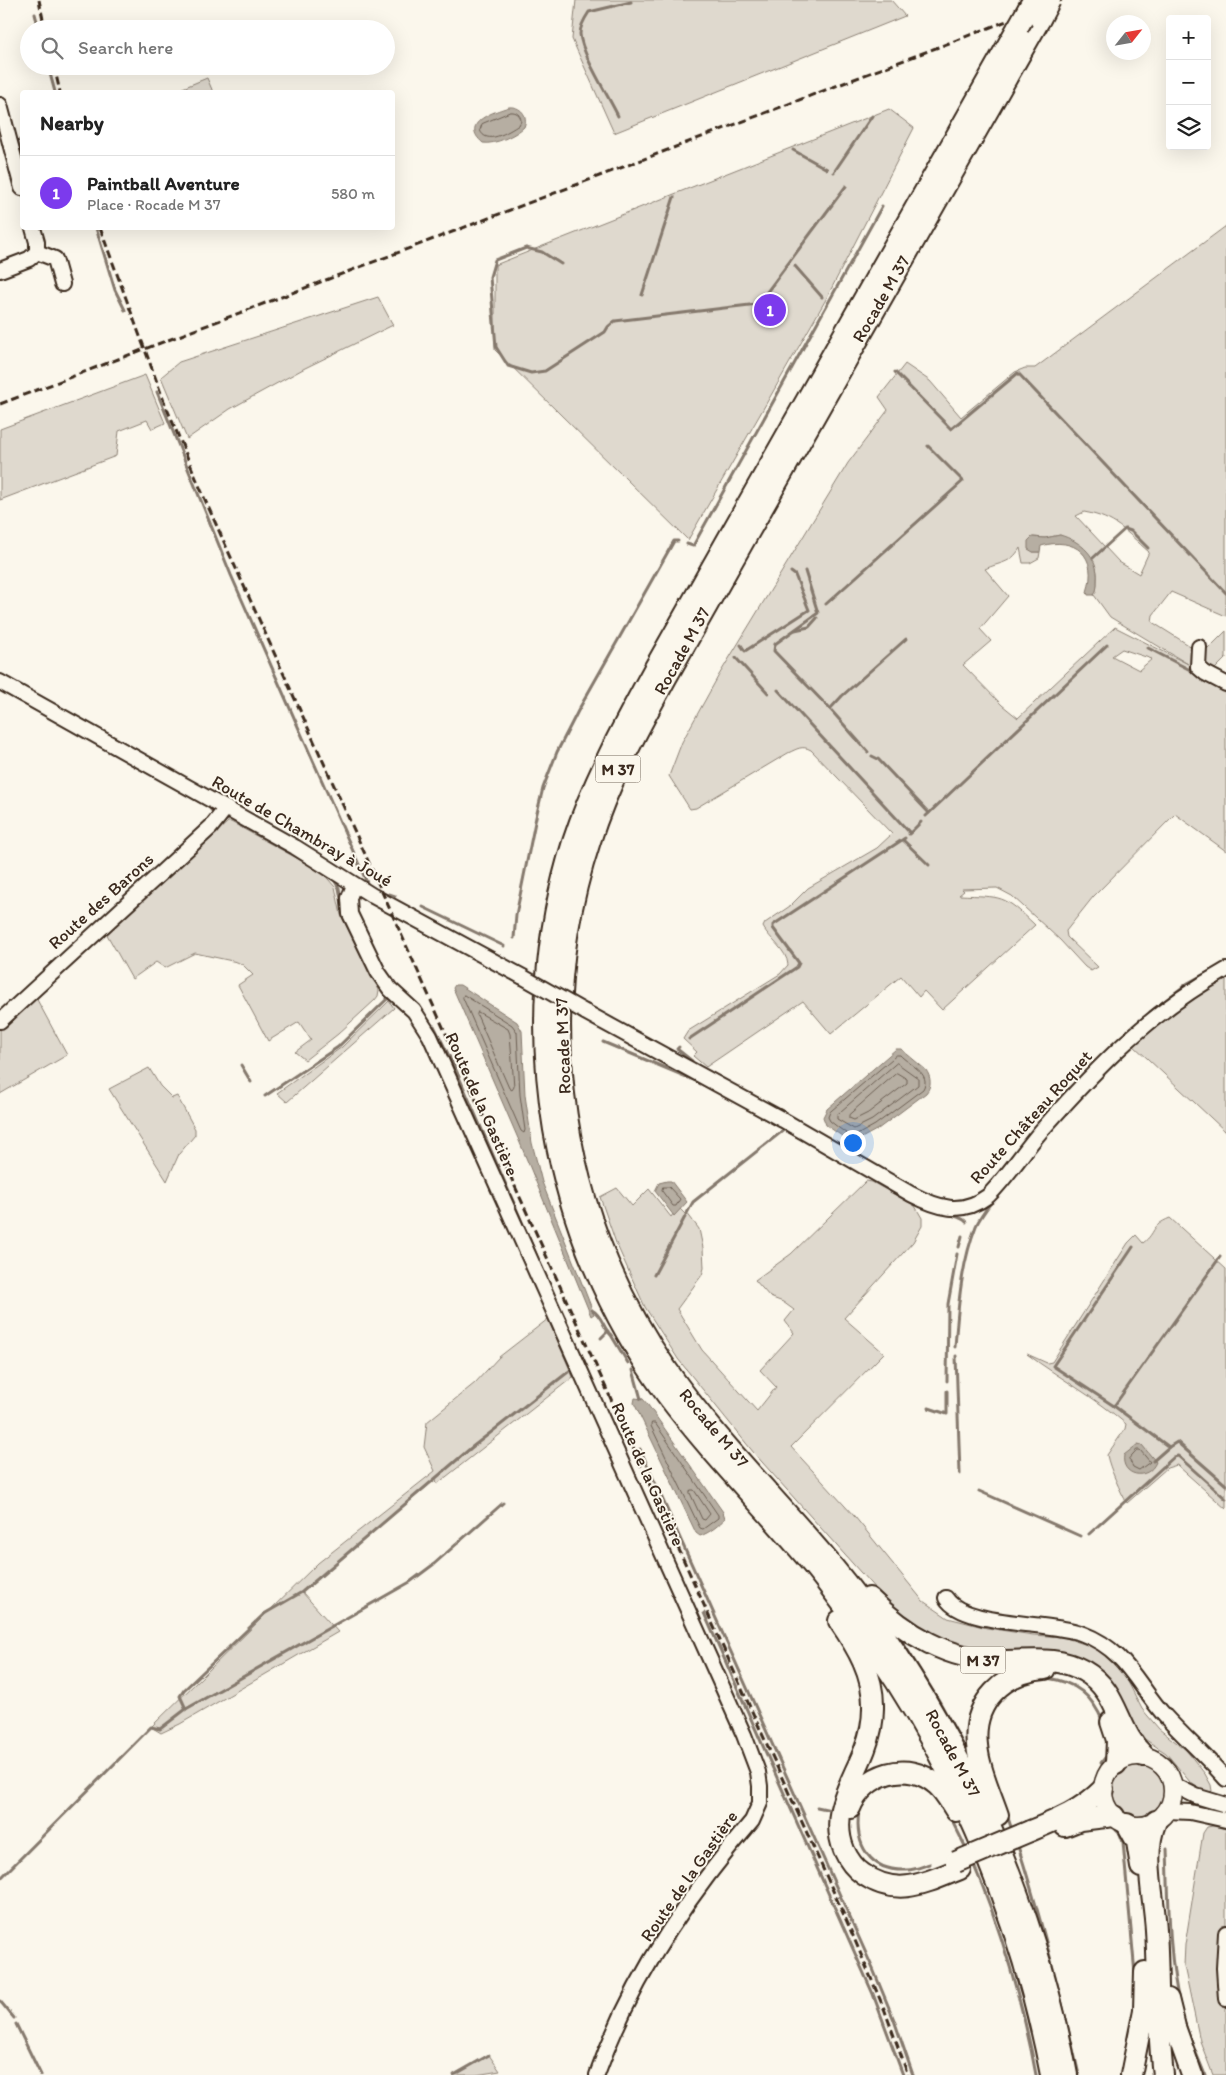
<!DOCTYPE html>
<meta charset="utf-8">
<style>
:root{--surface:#fff;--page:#f6f6f6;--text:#222;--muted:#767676;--line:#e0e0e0;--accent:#7c3aed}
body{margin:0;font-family:Itim,sans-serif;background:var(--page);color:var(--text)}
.controls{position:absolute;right:15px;top:15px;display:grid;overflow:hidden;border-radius:5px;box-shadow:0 5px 20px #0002}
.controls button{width:45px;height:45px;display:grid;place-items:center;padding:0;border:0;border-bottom:1px solid var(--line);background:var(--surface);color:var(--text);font:25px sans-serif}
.compass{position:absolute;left:1106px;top:15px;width:45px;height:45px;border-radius:50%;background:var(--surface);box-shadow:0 5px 20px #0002;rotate:59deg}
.you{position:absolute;left:852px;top:1142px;width:18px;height:18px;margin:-12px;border:4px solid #fff;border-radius:50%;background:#1a73e8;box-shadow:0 0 0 8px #1a73e833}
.badge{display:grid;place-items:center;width:32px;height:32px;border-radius:50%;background:var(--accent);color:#fff;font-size:16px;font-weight:700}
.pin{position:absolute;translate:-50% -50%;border:2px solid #fff;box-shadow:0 1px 5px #0006}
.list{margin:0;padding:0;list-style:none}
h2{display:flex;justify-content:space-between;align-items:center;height:65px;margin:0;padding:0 20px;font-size:21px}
h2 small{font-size:16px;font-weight:400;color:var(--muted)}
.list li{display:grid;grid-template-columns:32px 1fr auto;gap:15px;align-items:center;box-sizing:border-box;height:75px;padding:0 20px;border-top:1px solid var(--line)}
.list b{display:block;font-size:19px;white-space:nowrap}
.list p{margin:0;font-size:16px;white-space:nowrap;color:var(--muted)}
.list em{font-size:16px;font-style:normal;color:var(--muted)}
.icon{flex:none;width:28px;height:28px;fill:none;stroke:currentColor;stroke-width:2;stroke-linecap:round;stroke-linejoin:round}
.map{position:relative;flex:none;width:1226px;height:2075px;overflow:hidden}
.search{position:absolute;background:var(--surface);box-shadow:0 5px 20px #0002;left:20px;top:20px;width:375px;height:55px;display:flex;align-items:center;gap:12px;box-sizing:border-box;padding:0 18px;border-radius:28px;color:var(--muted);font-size:19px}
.panel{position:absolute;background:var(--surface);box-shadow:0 5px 20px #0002;left:20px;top:90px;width:375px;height:140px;border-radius:5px}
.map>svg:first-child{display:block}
.green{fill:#dfd9ce;stroke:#8d8276;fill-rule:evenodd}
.water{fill:#b6aea2;stroke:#85796d}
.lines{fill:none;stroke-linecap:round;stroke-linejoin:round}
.shore{stroke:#6c5f53;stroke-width:1}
.stream{stroke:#85796d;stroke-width:3}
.minor-casing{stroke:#3b2a1e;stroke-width:18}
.major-casing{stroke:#3b2a1e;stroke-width:21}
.highway-casing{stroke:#3b2a1e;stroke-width:24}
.minor{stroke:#fbf7ec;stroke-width:14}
.major{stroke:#fbf7ec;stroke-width:18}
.highway{stroke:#fbf7ec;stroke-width:20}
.rail{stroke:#3b2a1e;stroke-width:3;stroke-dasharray:8 4;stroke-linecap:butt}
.minor-bridge-casing{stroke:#3b2a1e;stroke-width:18;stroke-linecap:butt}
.highway-bridge-casing{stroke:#3b2a1e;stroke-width:24;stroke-linecap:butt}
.minor-bridge{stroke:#fbf7ec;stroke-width:14}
.highway-bridge{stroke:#fbf7ec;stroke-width:20}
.labels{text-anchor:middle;stroke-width:4;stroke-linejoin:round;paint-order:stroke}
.shield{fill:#fbf7ec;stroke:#75685c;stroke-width:1}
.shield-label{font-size:16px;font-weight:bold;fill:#3b2a1e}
.street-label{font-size:18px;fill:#3b2a1e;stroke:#fbf7ec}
</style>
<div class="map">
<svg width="1226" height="2075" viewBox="0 0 1226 2075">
<rect width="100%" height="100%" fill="#fbf7ec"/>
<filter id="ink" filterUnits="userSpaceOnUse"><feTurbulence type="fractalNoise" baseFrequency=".02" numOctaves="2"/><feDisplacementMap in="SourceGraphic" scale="10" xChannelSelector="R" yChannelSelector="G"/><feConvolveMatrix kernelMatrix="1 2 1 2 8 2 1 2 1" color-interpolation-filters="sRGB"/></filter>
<g filter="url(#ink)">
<g class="green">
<polygon points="576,0 891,0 905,16 614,133 572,39"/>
<polygon points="207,78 213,92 173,92"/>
<polygon points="889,109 914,128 825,301 688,540 495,350 495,265"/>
<path d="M1226 226V616L1171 592 1153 615 1152 622 1203 654 1226 631V658L1209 675 1226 684V851L1175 814 1093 897 1066 931 1067 937 1098 967 1091 971 1085 967 1060 940 1012 896 997 888 962 889 964 891 959 895C1003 897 1003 894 1035 925L942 1010 924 991 919 997 901 976 831 1034 803 1001 706 1067 693 1056 697 1052 683 1039 688 1031 780 974 788 965C787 950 770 940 763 927L765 923 790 906 808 888 877 848 892 834 811 750C802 745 797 749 788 753L696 808 690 809 669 776 682 742 719 675 848 463 888 410 879 397 905 364 930 381 961 417 1015 372 1025 368H1035ZM1084 512C1116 518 1125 531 1149 552L1139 574 1119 562 1076 516ZM1060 535C1077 547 1099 556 1097 579 1097 585 1097 590 1094 595L1110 617 1188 664 1115 627 1018 718 1002 705 963 665 991 641 980 629 1008 596 985 569C1000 562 1011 564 1020 548L1023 563H1030L1039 558 1040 552H1033V537L1045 538ZM1122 649 1152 659 1139 670 1112 656Z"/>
<polygon points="378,297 393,325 305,368 230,409 187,439 161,377 179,362"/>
<polygon points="145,375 165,423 152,429 147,420 119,431 116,456 0,500 0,429"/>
<polygon points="228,822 231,822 322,872 335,887 341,915 379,990 378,996 375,1000 338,1034 305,1060 295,1052 311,1040 299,1022 268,1041 238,985 253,975 243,965 237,962 195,953 165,968 156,962 132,979 105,931"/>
<polygon points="1226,977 1226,1132 1133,1045 1188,1000"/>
<polygon points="35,996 67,1055 0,1094 0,1030"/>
<polygon points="389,1001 394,1008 287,1102 277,1093 342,1047"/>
<polygon points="149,1068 160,1086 172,1098 177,1096 195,1129 195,1135 179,1154 167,1181 109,1089"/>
<polygon points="866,1181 872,1182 915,1206 922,1218 922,1226 913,1242 844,1318 884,1353 791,1447 855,1517 923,1601 948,1618 987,1628 1033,1635 1063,1637 1093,1647 1114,1661 1122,1670 1142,1709 1159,1729 1186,1750 1205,1774 1211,1785 1212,1791 1209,1794 1205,1793 1190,1782 1166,1753 1143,1738 1112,1685 977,1652 925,1636 886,1601 754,1453 678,1359 645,1307 616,1243 600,1197 617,1188 632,1206 649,1189 671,1217 678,1207 686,1215 687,1213 699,1229 703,1248 704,1268 702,1275 677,1309 702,1350 757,1411 776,1387 760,1370 794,1333 785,1321 794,1310 783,1302 770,1297 755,1280 791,1254"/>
<path d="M1170 1218 1226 1269V1509L1177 1465 1167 1468 1127 1503C1121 1493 1109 1467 1107 1455L1125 1429 1126 1424C1095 1397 1059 1378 1027 1354L1047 1363 1052 1362 1128 1243 1136 1235 1143 1243C1157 1232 1150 1226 1170 1218Z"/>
<polygon points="548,1319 573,1377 437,1484 436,1479 302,1592 338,1632 180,1724 161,1733 151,1727 318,1563 435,1471 424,1447 427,1422 475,1383 499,1357"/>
<circle cx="1138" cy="1791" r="28"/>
<polygon points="1213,1826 1226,1829 1226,2075 1213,2075 1200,2041 1184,1966 1185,1945 1203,1833 1207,1827"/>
<polygon points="489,2055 500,2071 476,2075 454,2075"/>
</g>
<g class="water">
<path d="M509 107C520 106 529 115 524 127 516 135 495 145 483 143 459 123 493 112 509 107Z"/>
<path d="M1060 535C1081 541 1099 557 1097 580 1097 586 1097 590 1094 595H1088L1087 592C1099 556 1075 536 1041 546L1040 552H1033L1028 549V541L1032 537 1045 538Z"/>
<polygon points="455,985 460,985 517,1022 522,1031 525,1095 532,1143 542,1182 594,1314 591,1316 520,1143 453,988"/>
<path d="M896 1049H901L926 1070C931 1077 932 1086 926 1093L878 1129 856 1141 848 1140 836 1132 826 1125 823 1117 827 1109Z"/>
<polygon points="667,1181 671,1181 687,1202 674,1216 655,1191 659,1183"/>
<path d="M635 1398 643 1399 648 1405 723 1512 725 1518C720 1525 709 1533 700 1536L696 1533 634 1403Z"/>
<path d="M1138 1444 1142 1445 1156 1462C1148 1482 1120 1476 1124 1455Z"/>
</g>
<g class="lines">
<g class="shore">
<path d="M510 112C516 111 521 115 521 121L519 125C508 132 486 146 480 130L482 124Z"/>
<polygon points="464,995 512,1025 517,1032 520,1095 525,1130 524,1133 521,1131 463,998"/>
<polygon points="478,1012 508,1029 510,1034 514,1087 512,1090 509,1088 477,1015"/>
<path d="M897 1055H900C909 1065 932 1073 923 1089L875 1125 855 1136H850L839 1128 830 1121 828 1117 830 1112Z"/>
<polygon points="897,1063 918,1078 918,1085 872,1120 854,1129 837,1119 837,1115"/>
<polygon points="897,1073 907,1079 907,1083 868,1113 854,1120 849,1118 849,1115"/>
<polygon points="663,1187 669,1187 680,1199 676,1206 673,1206 662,1191"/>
<polygon points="652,1423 655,1423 718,1515 718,1518 703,1529 700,1528 651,1426"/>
<polygon points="1137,1450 1140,1450 1150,1462 1139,1470 1133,1467 1129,1459"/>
<polygon points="691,1490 694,1490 710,1514 705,1520 702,1519 690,1493"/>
</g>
<g class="stream">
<polyline points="35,14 39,29"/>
<polyline points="48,66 55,92"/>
<path d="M618 116C609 97 581 53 580 34 580 26 585 18 589 12L631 2"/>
<polyline points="793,150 827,169"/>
<polyline points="834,172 872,116"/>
<polyline points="96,228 115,290 125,310"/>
<polyline points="561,264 542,252 526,248 495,260 490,277 496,347 508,366 531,373 545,371 605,332 608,327 615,321 758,304 846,186"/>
<polyline points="795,266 822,297"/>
<polyline points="642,295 674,197"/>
<polyline points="895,372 951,429 1018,373 1226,593"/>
<polyline points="157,392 231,575 368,885"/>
<polyline points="687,544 693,546 882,206"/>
<polyline points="1093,558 1125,529 1131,531 1148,548"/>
<polyline points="805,571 818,613 775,644 774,651 830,709 842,696 906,639"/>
<polyline points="826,604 963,481 928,446"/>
<polyline points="795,630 809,627 817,618"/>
<polyline points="741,645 745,651 809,610 795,575 791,572"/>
<polyline points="1148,648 1196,673"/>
<polyline points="736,658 768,693"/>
<polyline points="778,690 910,833"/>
<polyline points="830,709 868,752"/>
<polyline points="872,756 878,759 929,813"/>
<polyline points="207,805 213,812 212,817"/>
<polyline points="926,816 1107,645"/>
<polyline points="221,824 226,820 233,819"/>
<polyline points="909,834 921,822"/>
<polyline points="903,840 929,865"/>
<polyline points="333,878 339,888 344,915"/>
<polyline points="389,894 395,896"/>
<polyline points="423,907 504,946"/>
<polyline points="514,938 516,915 536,817 543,788 557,752 579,709 674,541 678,541"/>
<polyline points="1150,1012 1188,983 1210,971"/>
<polyline points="434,1026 456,1070 536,1254"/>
<polyline points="689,1039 797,967 799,963 773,928 773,925 905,838"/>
<polyline points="603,1042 694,1080"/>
<polyline points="679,1047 677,1049 692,1061"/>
<polyline points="241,1065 251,1082"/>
<polyline points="265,1096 338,1047 387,999 392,999"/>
<polyline points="736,1102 798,1137"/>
<path d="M921 1206C931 1212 961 1214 966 1222"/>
<polyline points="959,1247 962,1236"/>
<polyline points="1133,1247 1053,1366 1114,1406 1169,1447 1153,1461"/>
<polyline points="654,1275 693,1202 785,1129"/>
<path d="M592 1310C602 1315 603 1328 611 1335L628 1363"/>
<polyline points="601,1338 608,1331"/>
<path d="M955 1347C958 1308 961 1264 976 1226 980 1217 987 1208 993 1200"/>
<polyline points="956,1356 960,1474"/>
<polyline points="633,1370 641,1399"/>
<polyline points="947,1381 948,1304 957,1254"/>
<polyline points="1114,1406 1220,1257"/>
<polyline points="929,1408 947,1414 947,1391"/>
<polyline points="1169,1447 1177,1442 1226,1485"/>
<polyline points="640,1449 873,1969 894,2020 913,2075"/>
<polyline points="979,1491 1080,1536"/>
<polyline points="1089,1534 1174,1457 1178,1456 1226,1499"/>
<polyline points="704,1613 873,1994 903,2075"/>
<polyline points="897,1633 938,1699 969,1755"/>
<path d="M1047 1678C1076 1682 1092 1695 1103 1722"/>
<polyline points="186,1709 410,1582 434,1564 503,1503"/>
<polyline points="903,1711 927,1754"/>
<polyline points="1101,1763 1108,1754"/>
<polyline points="817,1807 831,1810"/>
<path d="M859 1811C854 1845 870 1872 907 1870 915 1870 923 1866 930 1864"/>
<polyline points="1007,1815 1012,1830"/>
<polyline points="951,1818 967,1850"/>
<polyline points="1116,1830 1120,1834 1123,1842 1135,1974"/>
<path d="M1017 1843C1042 1921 1061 1996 1079 2075"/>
<path d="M1167 1849C1169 1900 1168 1955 1180 2006 1185 2030 1196 2052 1205 2075"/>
<path d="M973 1863C1000 1925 1024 2008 1036 2075"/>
<polyline points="0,1879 151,1727 160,1729 186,1709 180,1696 184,1690 264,1614 302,1592 471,1448 572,1369 593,1416"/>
<polyline points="0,2001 14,2018"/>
<polyline points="16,2024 41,2075"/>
<polyline points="454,2075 489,2055"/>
</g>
<g class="minor-casing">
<g id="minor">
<polyline points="0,105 22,188"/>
<polyline points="37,252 55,259 62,284"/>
<polyline points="0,270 29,259 37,252 37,242 33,228"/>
<polyline points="1199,647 1198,667 1205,673 1226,684"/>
<polyline points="0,682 295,847 373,896 523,977"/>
<path d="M354 885 349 898 350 914 378 972 390 989 414 1011 430 1036 744 1735 758 1772 760 1786V1803L752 1821C688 1895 630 1982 597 2075"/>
<path d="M585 1012 783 1120 911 1194C938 1208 961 1216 988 1196 1008 1176 1023 1152 1041 1131 1098 1066 1149 1013 1226 970"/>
<polyline points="0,1021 211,827 226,808"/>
<path d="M946 1598C964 1627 1050 1621 1083 1634 1126 1650 1137 1685 1165 1716 1185 1738 1207 1757 1226 1779"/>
<polyline points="1172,1784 1196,1796 1226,1805"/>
<polyline points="1167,1811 1190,1812 1226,1820"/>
<polyline points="1226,1933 1224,1968 1226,1999"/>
</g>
</g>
<g class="major-casing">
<circle id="major" cx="1138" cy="1791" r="35"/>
</g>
<g class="highway-casing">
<g id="highway">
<path d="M1040 19 666 678C637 731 608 784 590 841 531 1019 561 1217 668 1371 728 1457 807 1527 868 1612 967 1749 1036 1908 1067 2075"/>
<path d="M1018 27 653 671C623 726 593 781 573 842 514 1029 550 1236 666 1394 707 1449 755 1498 799 1549 827 1581 851 1615 875 1650 963 1777 1022 1923 1051 2075"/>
<path d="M869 1598C906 1635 948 1660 1002 1661 1031 1661 1058 1656 1084 1671 1119 1691 1116 1729 1144 1756"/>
<path d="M839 1621C857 1647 874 1675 873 1708 873 1722 870 1736 865 1749 852 1783 829 1813 844 1850 848 1859 854 1868 863 1874 897 1898 925 1883 960 1869"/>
<polyline points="1111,1722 1117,1740 1116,1764"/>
<path d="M850 1808C864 1773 908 1759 937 1785 945 1792 950 1802 956 1811"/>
<path d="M998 1815C990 1792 979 1768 977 1745 972 1702 1004 1672 1045 1669"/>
<path d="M1156 1821C1142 1854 1154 1895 1156 1930 1159 1977 1157 2029 1163 2075"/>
<polyline points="1127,1824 1137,1842 1141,1867"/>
<polyline points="1065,1826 1080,1820 1114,1816"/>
<path d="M1030 1831C1057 1820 1082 1810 1103 1789"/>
<polyline points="1168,1999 1175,2027 1192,2075"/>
<polyline points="1131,2075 1144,2010 1145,1972"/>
</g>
</g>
<use href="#minor" class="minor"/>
<use href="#major" class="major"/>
<use href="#highway" class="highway"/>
<g class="rail">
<polyline points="39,0 45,29"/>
<polyline points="54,66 60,92"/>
<polyline points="100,228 165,404 206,502 848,1924 885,2011 908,2075"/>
<polyline points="0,404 1062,0"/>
</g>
<g class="minor-bridge-casing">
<polyline id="minor-bridge" points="523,977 585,1012"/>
</g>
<g class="highway-bridge-casing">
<g id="highway-bridge">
<polyline points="1040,19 1050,0"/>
<polyline points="1018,27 1033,0"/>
<polyline points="956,1862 1030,1831"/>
</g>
</g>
<use href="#minor-bridge" class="minor-bridge"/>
<use href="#highway-bridge" class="highway-bridge"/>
</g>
</g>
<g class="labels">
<g class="shield">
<rect x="595.5" y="755.5" width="45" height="27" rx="4"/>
<rect x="960.5" y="1646.5" width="45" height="27" rx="4"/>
</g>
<g class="shield-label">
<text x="618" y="775">M 37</text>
<text x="983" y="1666">M 37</text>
</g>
<g class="street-label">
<text transform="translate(881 299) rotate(-60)" y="6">Rocade M 37</text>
<text transform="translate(682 651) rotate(-61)" y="6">Rocade M 37</text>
<text transform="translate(302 831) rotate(30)" y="6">Route de Chambray à Joué</text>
<text transform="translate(101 901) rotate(-42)" y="6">Route des Barons</text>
<text transform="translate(563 1046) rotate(-92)" y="6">Rocade M 37</text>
<text transform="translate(482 1104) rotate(66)" y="6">Route de la Gastière</text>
<text transform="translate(1031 1117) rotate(-48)" y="6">Route Château Roquet</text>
<text transform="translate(714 1428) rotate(50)" y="6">Rocade M 37</text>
<text transform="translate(648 1474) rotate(66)" y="6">Route de la Gastière</text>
<text transform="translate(953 1753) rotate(62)" y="6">Rocade M 37</text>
<text transform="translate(689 1876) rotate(-55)" y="6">Route de la Gastière</text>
</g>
</g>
</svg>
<div class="controls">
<button>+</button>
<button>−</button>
<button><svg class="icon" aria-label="layers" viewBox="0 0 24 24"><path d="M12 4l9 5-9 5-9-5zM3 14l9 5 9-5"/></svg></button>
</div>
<svg class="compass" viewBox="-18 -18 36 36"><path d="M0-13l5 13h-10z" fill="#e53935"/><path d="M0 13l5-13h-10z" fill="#767676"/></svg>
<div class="you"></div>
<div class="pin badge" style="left:770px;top:310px">1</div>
<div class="search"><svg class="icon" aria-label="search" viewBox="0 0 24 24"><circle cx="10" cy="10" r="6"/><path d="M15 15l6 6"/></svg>Search here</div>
<section class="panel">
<h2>Nearby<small></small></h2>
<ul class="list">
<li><span class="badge">1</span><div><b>Paintball Aventure</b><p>Place · Rocade M 37</p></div><em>580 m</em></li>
</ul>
</section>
</div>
